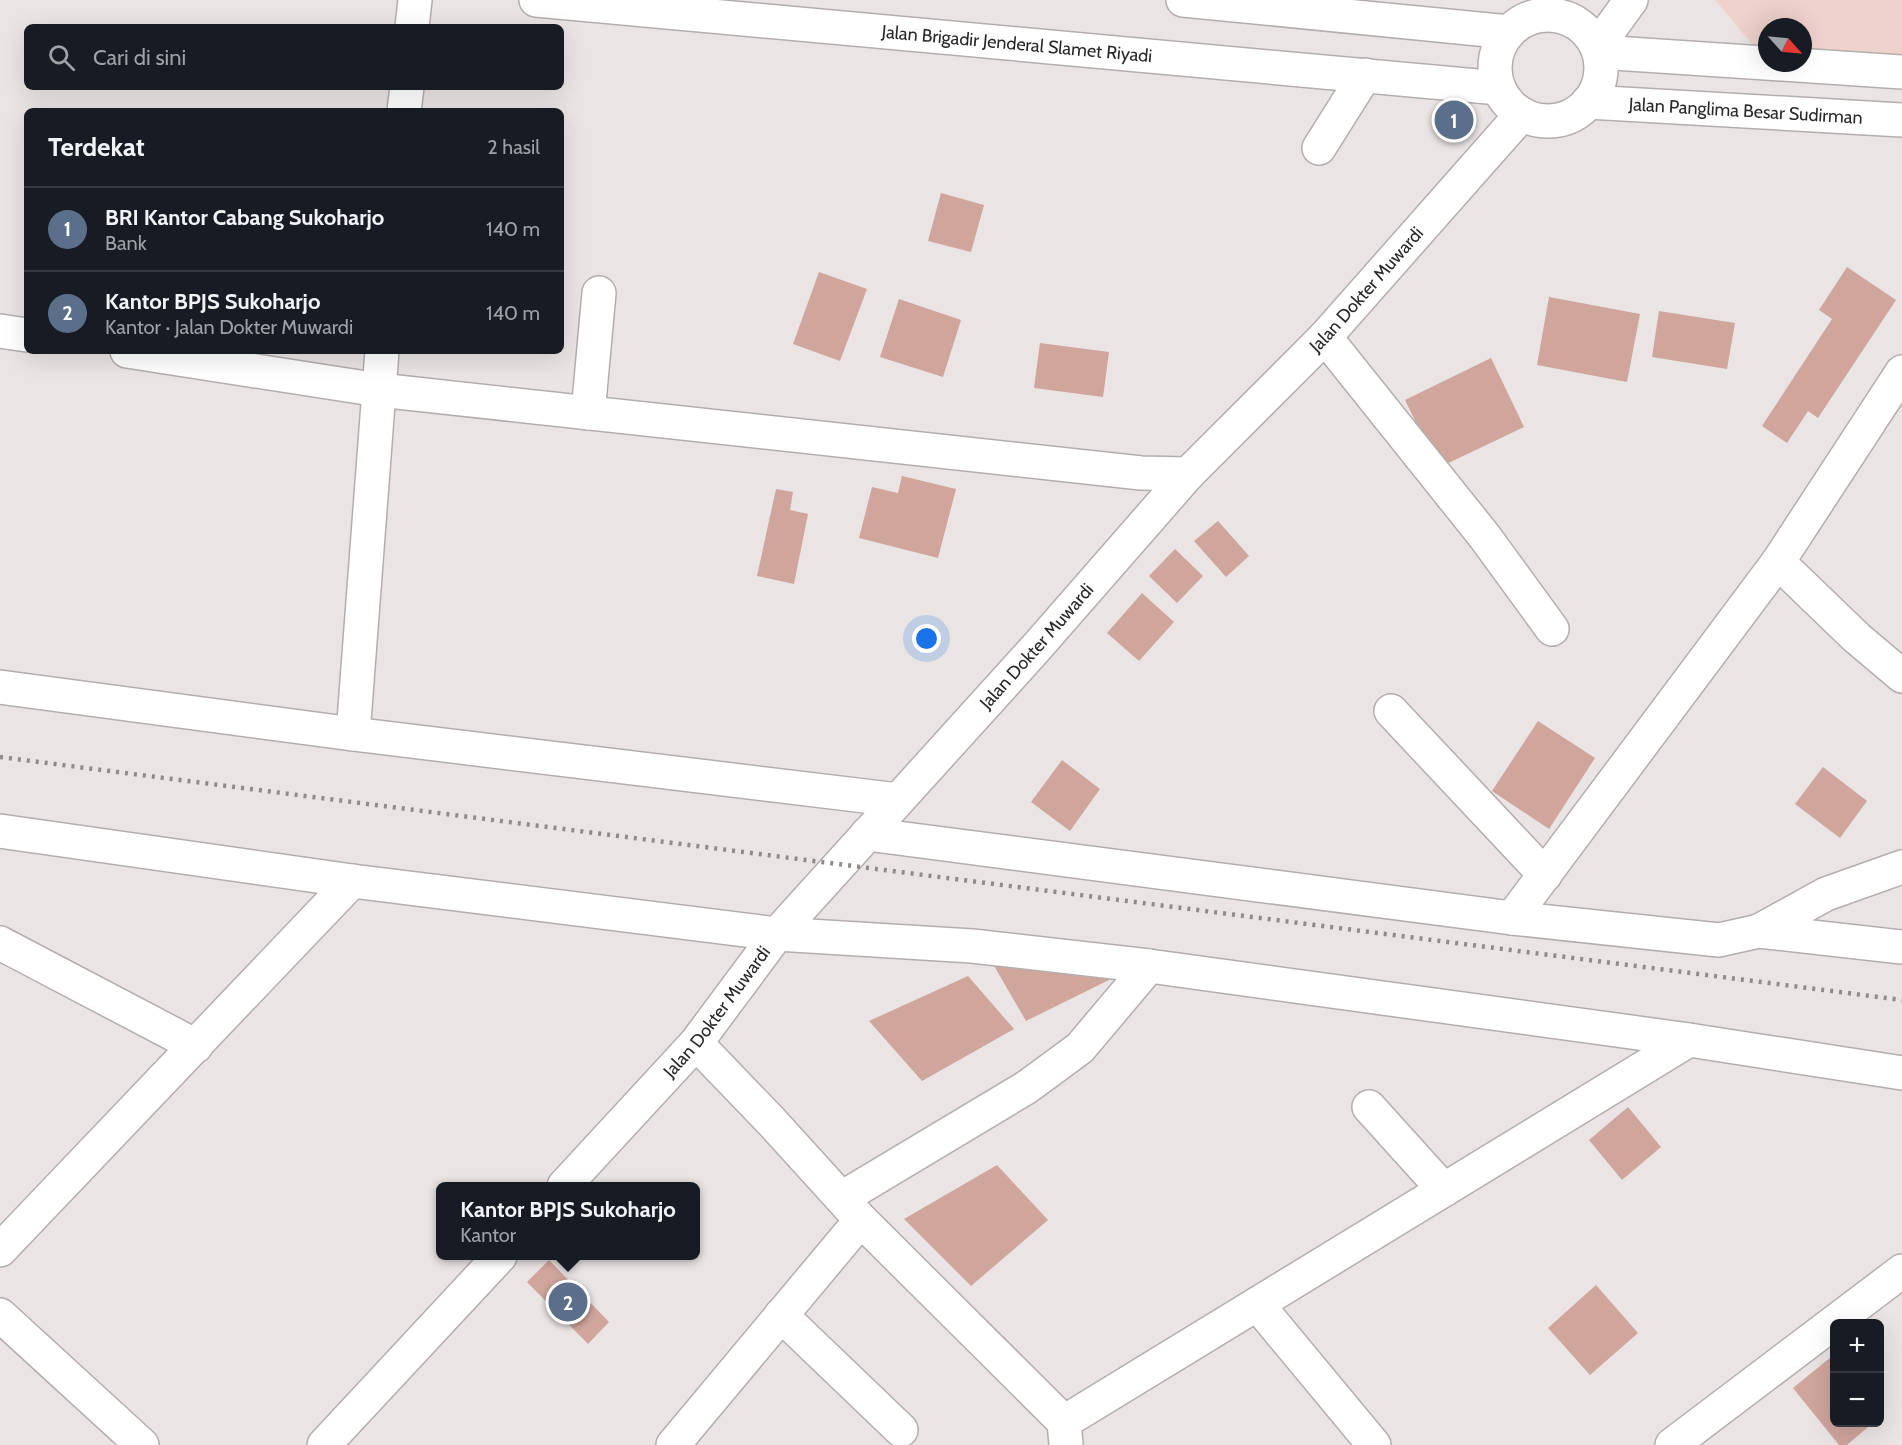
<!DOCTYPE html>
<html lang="id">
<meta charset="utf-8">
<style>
:root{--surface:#171b24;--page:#242831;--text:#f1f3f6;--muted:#9ea1a6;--line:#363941;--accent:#3d8688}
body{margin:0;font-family:Cabin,sans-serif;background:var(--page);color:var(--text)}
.controls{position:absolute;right:18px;bottom:18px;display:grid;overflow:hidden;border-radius:9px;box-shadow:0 6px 24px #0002}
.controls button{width:54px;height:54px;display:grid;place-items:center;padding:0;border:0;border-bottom:2px solid var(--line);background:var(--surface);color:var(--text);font:30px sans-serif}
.compass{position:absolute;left:1758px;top:18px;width:54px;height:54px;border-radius:50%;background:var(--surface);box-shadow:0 6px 24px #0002;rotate:117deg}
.you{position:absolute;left:927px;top:639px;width:21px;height:21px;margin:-15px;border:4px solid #fff;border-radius:50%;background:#1a73e8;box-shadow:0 0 0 9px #1a73e833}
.badge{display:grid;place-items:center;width:39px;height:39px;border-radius:50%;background:var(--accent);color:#fff;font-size:20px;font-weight:700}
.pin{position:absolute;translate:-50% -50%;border:3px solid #fff;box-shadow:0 2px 6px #0006}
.popup{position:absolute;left:436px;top:1182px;width:264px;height:78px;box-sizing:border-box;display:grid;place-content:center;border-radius:9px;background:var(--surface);filter:drop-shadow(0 2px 4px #0005);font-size:20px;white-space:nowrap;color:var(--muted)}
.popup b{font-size:22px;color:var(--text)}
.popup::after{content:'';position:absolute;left:50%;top:100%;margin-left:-12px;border:12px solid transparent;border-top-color:var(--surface)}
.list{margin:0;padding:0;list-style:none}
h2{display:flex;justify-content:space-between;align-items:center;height:78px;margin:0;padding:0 24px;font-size:26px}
h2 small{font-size:20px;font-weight:400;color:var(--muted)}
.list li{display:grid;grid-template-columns:39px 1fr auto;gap:18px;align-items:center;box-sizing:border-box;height:84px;padding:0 24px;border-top:2px solid var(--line)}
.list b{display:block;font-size:22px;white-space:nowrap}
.list p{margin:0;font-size:20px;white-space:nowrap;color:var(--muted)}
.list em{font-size:20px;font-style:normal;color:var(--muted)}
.icon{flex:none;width:33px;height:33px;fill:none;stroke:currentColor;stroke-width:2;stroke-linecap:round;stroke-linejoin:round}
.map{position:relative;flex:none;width:1902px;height:1445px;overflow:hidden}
.search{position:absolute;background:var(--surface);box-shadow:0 6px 24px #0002;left:24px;top:24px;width:540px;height:66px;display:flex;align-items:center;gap:15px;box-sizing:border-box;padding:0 21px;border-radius:9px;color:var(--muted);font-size:22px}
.panel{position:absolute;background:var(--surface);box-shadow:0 6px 24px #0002;left:24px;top:108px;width:540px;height:246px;border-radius:9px}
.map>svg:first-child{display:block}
.green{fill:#f0d2cc}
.building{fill:#cfa59c}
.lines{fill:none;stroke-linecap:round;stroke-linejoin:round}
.minor-casing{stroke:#b3aead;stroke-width:36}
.major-casing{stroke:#b3aead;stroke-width:36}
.minor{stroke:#fff;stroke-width:33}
.major{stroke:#fff;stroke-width:33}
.rail{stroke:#8e8b8a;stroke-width:4.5;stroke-dasharray:3 6;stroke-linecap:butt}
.labels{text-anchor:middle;stroke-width:6;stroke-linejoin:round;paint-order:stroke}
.street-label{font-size:18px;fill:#2a2827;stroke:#f8f3f2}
</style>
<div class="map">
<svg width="1902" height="1445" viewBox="0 0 1902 1445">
<rect width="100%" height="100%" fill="#eae5e4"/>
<polygon class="green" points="1715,0 1902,0 1902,79 1803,63 1803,27 1767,27 1767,62"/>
<g class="building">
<polygon points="941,193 984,205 971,252 928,241"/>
<polygon points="1847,267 1896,300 1818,418 1808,411 1787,443 1762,426 1832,319 1819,310"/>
<polygon points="819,272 867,289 840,361 793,344"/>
<polygon points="1549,297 1640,314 1627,382 1537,365"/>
<polygon points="899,299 961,320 943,377 880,357"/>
<polygon points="1659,311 1735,323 1727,369 1652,357"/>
<polygon points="1040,343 1109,352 1103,397 1034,388"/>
<polygon points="1491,358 1524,427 1438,468 1405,400"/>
<polygon points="902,476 956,489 938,558 859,538 872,487 898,493"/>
<polygon points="776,489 793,492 790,510 808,514 794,584 757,576"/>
<polygon points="1218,521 1249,556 1226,577 1194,541"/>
<polygon points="1175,549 1203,576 1177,603 1149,576"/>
<polygon points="1142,593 1174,622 1139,661 1107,633"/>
<polygon points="1538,721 1595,758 1549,829 1492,791"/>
<polygon points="1062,760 1100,789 1070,831 1031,802"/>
<polygon points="1823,767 1867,801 1840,838 1795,804"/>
<polygon points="989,957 1111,979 1026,1021"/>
<polygon points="968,976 1014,1029 922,1081 869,1021"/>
<polygon points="1628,1107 1661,1147 1622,1180 1589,1140"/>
<polygon points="997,1165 1048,1220 971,1286 904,1219"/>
<polygon points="549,1260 609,1322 588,1344 527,1282"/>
<polygon points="1596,1285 1638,1333 1590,1375 1548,1328"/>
<polygon points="1831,1357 1834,1361 1834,1422 1874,1422 1847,1445 1839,1445 1793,1388"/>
</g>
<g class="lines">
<g class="minor-casing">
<g id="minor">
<polyline points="412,27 415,0"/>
<polyline points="404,111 407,87"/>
<polyline points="1319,148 1365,75"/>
<polyline points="0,331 27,335"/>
<polyline points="1325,337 1485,537 1552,629"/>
<polyline points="127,351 379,390 1141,473 1188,474"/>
<polyline points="588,413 599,293"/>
<polyline points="1778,562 1857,638 1902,676"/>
<polyline points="0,687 353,734 898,800"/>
<polyline points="1391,711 1545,875"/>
<polyline points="353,734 382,351"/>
<polyline points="0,831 352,881 777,934 972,946 1149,966 1689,1040 1902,1073"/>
<polyline points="867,834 1512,918 1719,940 1759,931 1902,947"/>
<polyline points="1512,918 1778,562 1902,372"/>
<polyline points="1759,931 1826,894 1902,867"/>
<polyline points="0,943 196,1046"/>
<polyline points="696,1043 772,1122 861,1220 1064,1422 1066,1444"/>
<polyline points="1369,1107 1444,1190"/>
<polyline points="842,1198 1027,1087 1080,1048 1149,966"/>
<polyline points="0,1250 352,881"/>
<polyline points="1257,1304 1374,1445"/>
<polyline points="0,1315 142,1445"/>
<polyline points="781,1315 901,1430"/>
<polyline points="1064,1422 1689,1040"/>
<polyline points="673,1445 861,1220"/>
<polyline points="1672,1445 1902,1271"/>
</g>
</g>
<g class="major-casing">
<g id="major">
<path id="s1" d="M536 0 1499 88"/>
<polyline points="1183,0 1509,32"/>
<circle cx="1548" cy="68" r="53"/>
<polyline points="1597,47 1631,0"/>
<polyline points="1599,52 1902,72"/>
<path id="s2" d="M1588 102 1902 120"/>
<path id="s3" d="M564 1186 696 1043 777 934 1036 648 1188 474 1325 337 1522 114"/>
<polyline points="324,1445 500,1256"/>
</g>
</g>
<use href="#minor" class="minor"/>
<use href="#major" class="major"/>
<polyline class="rail" points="0,757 1902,1000"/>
</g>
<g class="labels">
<g class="street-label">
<text dy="6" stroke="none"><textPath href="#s1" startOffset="483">Jalan Brigadir Jenderal Slamet Riyadi</textPath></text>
<text dy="6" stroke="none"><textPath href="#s2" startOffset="158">Jalan Panglima Besar Sudirman</textPath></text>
<text dy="6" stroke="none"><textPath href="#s3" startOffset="1204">Jalan Dokter Muwardi</textPath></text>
<text dy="6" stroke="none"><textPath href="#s3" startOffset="718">Jalan Dokter Muwardi</textPath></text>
<text dy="6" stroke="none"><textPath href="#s3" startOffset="232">Jalan Dokter Muwardi</textPath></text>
</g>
</g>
</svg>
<div class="controls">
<button>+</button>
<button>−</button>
</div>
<svg class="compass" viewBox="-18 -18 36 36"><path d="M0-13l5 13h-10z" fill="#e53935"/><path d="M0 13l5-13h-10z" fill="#9ea1a6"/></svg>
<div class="you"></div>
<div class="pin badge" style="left:1454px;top:120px;background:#5c6f8a">1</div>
<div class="pin badge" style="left:568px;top:1302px;background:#5c6f8a">2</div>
<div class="popup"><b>Kantor BPJS Sukoharjo</b>Kantor</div>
<div class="search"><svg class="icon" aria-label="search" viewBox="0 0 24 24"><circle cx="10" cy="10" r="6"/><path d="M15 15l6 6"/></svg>Cari di sini</div>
<section class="panel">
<h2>Terdekat<small>2 hasil</small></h2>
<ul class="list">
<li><span class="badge" style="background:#5c6f8a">1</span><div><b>BRI Kantor Cabang Sukoharjo</b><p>Bank</p></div><em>140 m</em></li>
<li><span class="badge" style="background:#5c6f8a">2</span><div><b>Kantor BPJS Sukoharjo</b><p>Kantor · Jalan Dokter Muwardi</p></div><em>140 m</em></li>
</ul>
</section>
</div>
